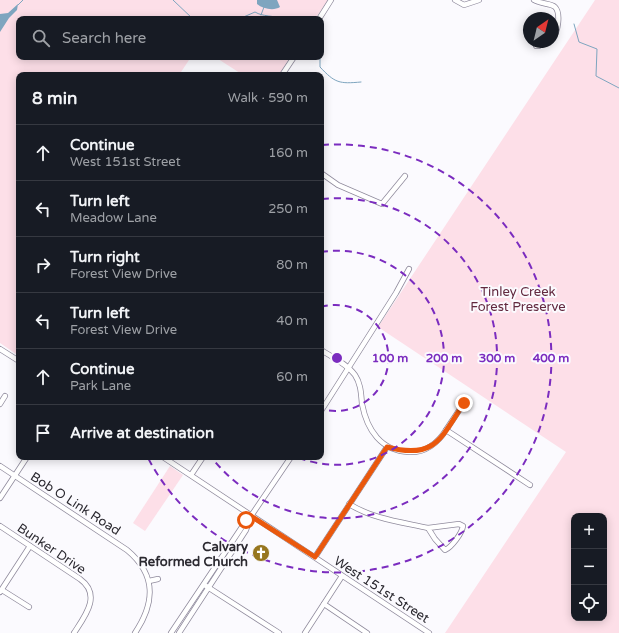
<!DOCTYPE html>
<meta charset="utf-8">
<style>
:root{--surface:#171b24;--page:#20242c;--text:#f1f3f6;--muted:#9ea1a6;--line:#363941}
body{margin:0;font-family:"Varela Round",sans-serif;background:var(--page);color:var(--text)}
.controls{position:absolute;right:12px;bottom:12px;display:grid;overflow:hidden;border-radius:8px;box-shadow:0 2px 10px #0003}
.controls button{width:36px;height:36px;display:grid;place-items:center;padding:0;border:0;border-bottom:1px solid var(--line);background:var(--surface);color:var(--text);font:20px sans-serif}
.compass{position:absolute;left:523px;top:12px;width:36px;height:36px;border-radius:50%;background:var(--surface);box-shadow:0 2px 10px #0003;rotate:35deg}
.stop{position:absolute;width:12px;height:12px;margin:-9px;border:3px solid #ea580c;border-radius:50%;background:#fff}
.stop.end{background:#ea580c;border-color:#fff;box-shadow:0 1px 4px #0008}
.list{margin:0;padding:0;list-style:none}
h2{display:flex;justify-content:space-between;align-items:center;height:52px;margin:0;padding:0 16px;font-size:17px}
h2 small{font-size:13px;font-weight:400;color:var(--muted)}
.list li{display:grid;grid-template-columns:26px 1fr auto;gap:12px;align-items:center;box-sizing:border-box;height:56px;padding:0 16px;border-top:1px solid var(--line)}
.list b{display:block;font-size:15px;white-space:nowrap}
.list p{margin:0;font-size:13px;white-space:nowrap;color:var(--muted)}
.list em{font-size:13px;font-style:normal;color:var(--muted)}
.icon{flex:none;width:22px;height:22px;fill:none;stroke:currentColor;stroke-width:2;stroke-linecap:round;stroke-linejoin:round}
.map{position:relative;flex:none;width:619px;height:633px;overflow:hidden}
.search{position:absolute;background:var(--surface);box-shadow:0 2px 10px #0003;left:16px;top:16px;width:308px;height:44px;display:flex;align-items:center;gap:10px;box-sizing:border-box;padding:0 14px;border-radius:8px;color:var(--muted);font-size:15px}
.panel{position:absolute;background:var(--surface);box-shadow:0 2px 10px #0003;left:16px;top:72px;width:308px;height:388px;border-radius:8px}
.map>svg:first-child{display:block}
.green{fill:#fddfe8;fill-rule:evenodd}
.water{fill:#7ea5bf}
.lines{fill:none;stroke-linecap:round;stroke-linejoin:round}
.stream{stroke:#7ea5bf;stroke-width:1}
.minor-casing{stroke:#908b9d;stroke-width:6}
.minor{stroke:#fff;stroke-width:4.5}
.route{stroke:#ea580c;stroke-width:5}
.ring{fill:none;stroke:#7b2cbf;stroke-width:2;stroke-dasharray:7 5}
.labels{text-anchor:middle;stroke-width:4;stroke-linejoin:round;paint-order:stroke}
.park-label{font-size:13px;fill:#62293f;stroke:#fbfafe}
.street-label{font-size:13px;fill:#2b2930;stroke:#fbfafe}
.poi-label{font-size:13px;font-weight:bold;fill:#2b2930;stroke:#fbfafe;text-anchor:end}
.centre{fill:#7b2cbf;stroke:#fbfafe;stroke-width:2}
.ring-label{font-size:12px;text-anchor:middle;font-weight:bold;fill:#7b2cbf;stroke:#fbfafe;stroke-width:4;stroke-linejoin:round;paint-order:stroke}
</style>
<div class="map">
<svg width="619" height="633" viewBox="0 0 619 633">
<rect width="100%" height="100%" fill="#fbfafe"/>
<g class="green">
<polygon points="0,0 328,0 315,19 19,19 19,57 191,57 179,75 19,75 19,356 0,343"/>
<path d="M595 0H619V633H445L566 452 378 327ZM574 516H604V618H574Z"/>
<polygon points="215,57 290,57 279,75 243,75"/>
<polygon points="170,466 183,475 145,531 133,523"/>
</g>
<g class="water">
<path d="M257 0H277L280 7C274 11 263 9 257 4Z"/>
<polygon points="18,4 17,10 9,18 0,32 0,14 8,13"/>
</g>
<g class="lines">
<g class="stream">
<polyline points="173,0 193,19"/>
<polyline points="18,5 23,0"/>
<polyline points="261,15 264,7"/>
<path d="M239 19 255 12C263 17 273 15 282 19"/>
<polyline points="574,24 579,42 597,49 596,76 619,88"/>
<path d="M320 57V67C335 83 339 84 361 82"/>
</g>
<g class="minor-casing">
<g id="minor">
<polyline points="455,0 464,5 479,0"/>
<path d="M534 0C540 4 551 3 555 7 561 13 558 32 553 37"/>
<polyline points="319,19 331,0"/>
<polyline points="535,42 536,46 539,46 542,42"/>
<polyline points="282,75 294,57"/>
<polyline points="321,173 338,185 382,204 405,176"/>
<polyline points="0,349 19,361"/>
<path d="M321 350C332 357 347 364 355 375 361 384 361 394 362 404 367 430 381 451 409 452 425 453 438 443 446 430L530 485"/>
<polyline points="0,404 5,396"/>
<polyline points="321,411 396,293 409,269"/>
<polyline points="446,430 464,403"/>
<polyline points="163,457 429,633"/>
<path d="M0 466 127 550C157 575 155 603 135 633"/>
<polyline points="191,475 203,457"/>
<polyline points="0,498 27,457"/>
<path d="M349 504C373 519 401 522 428 528L435 539 445 550C452 547 462 533 463 526L459 524 428 528"/>
<path d="M0 526 80 579C102 595 85 616 74 633"/>
<polyline points="315,557 387,447"/>
<polyline points="149,581 158,579"/>
<polyline points="206,586 279,633"/>
<polyline points="2,590 29,607"/>
<polyline points="0,592 30,546"/>
<polyline points="324,604 367,633"/>
<polyline points="171,633 246,521 251,516 291,457"/>
<polyline points="179,633 246,530 251,516"/>
<polyline points="305,633 342,576"/>
</g>
</g>
<use href="#minor" class="minor"/>
</g>
<g class="lines">
<path class="route" d="M246 520 251 516 315 557 387 447C435 460 441 438 464 403"/>
</g>
<g class="ring">
<path d="M321 307A53 53 0 1 1 321 409"/>
<path d="M321 252A107 107 0 1 1 297 457"/>
<path d="M322 199A160 160 0 1 1 212 458"/>
<path d="M322 145A214 214 0 1 1 148 458"/>
</g>
<defs>
<g id="church-disc" transform="scale(0.9)"><circle r="9.5" fill="#97761f" stroke="#fbfafe"/><path d="M-1.2-6h2.4v3.5h3.3v2.4h-3.3V6h-2.4V-.1h-3.3v-2.4h3.3Z" fill="#fff"/></g>
</defs>
<g fill-rule="evenodd">
<use href="#church-disc" x="261" y="553"/>
</g>
<g class="labels">
<g class="park-label">
<text x="518" y="296">Tinley Creek<tspan x="518" dy="15">Forest Preserve</tspan></text>
</g>
<g class="street-label">
<text transform="translate(76 503) rotate(33)" y="5">Bob O Link Road</text>
<text transform="translate(52 548) rotate(34)" y="5">Bunker Drive</text>
<text transform="translate(382 589) rotate(33)" y="5">West 151st Street</text>
</g>
<g class="poi-label">
<text x="248" y="551">Calvary<tspan x="248" dy="15">Reformed Church</tspan></text>
</g>
</g>
<circle cx="337" cy="358" r="6" class="centre"/>
<g class="ring-label">
<text x="390" y="362">100 m</text>
<text x="444" y="362">200 m</text>
<text x="497" y="362">300 m</text>
<text x="551" y="362">400 m</text>
</g>
</svg>
<div class="controls">
<button>+</button>
<button>−</button>
<button><svg class="icon" aria-label="locate" viewBox="0 0 24 24"><circle cx="12" cy="12" r="6"/><path d="M12 2v4M12 18v4M2 12h4M18 12h4"/></svg></button>
</div>
<svg class="compass" viewBox="-18 -18 36 36"><path d="M0-13l5 13h-10z" fill="#e53935"/><path d="M0 13l5-13h-10z" fill="#9ea1a6"/></svg>
<div class="stop" style="left:246px;top:520px"></div>
<div class="stop end" style="left:464px;top:403px"></div>
<div class="search"><svg class="icon" aria-label="search" viewBox="0 0 24 24"><circle cx="10" cy="10" r="6"/><path d="M15 15l6 6"/></svg>Search here</div>
<section class="panel">
<h2>8 min<small>Walk · 590 m</small></h2>
<ul class="list">
<li><svg class="icon" aria-label="ahead" viewBox="0 0 24 24"><path d="M12 20V5M6 11l6-6 6 6"/></svg><div><b>Continue</b><p>West 151st Street</p></div><em>160 m</em></li>
<li><svg class="icon" aria-label="left" viewBox="0 0 24 24"><path d="M17 20v-9H6M10 6l-5 5 5 5"/></svg><div><b>Turn left</b><p>Meadow Lane</p></div><em>250 m</em></li>
<li><svg class="icon" aria-label="right" viewBox="0 0 24 24"><path d="M7 20v-9h11M14 6l5 5-5 5"/></svg><div><b>Turn right</b><p>Forest View Drive</p></div><em>80 m</em></li>
<li><svg class="icon" aria-label="left" viewBox="0 0 24 24"><path d="M17 20v-9H6M10 6l-5 5 5 5"/></svg><div><b>Turn left</b><p>Forest View Drive</p></div><em>40 m</em></li>
<li><svg class="icon" aria-label="ahead" viewBox="0 0 24 24"><path d="M12 20V5M6 11l6-6 6 6"/></svg><div><b>Continue</b><p>Park Lane</p></div><em>60 m</em></li>
<li><svg class="icon" aria-label="arrive" viewBox="0 0 24 24"><path d="M6 21V4h12l-3 4 3 4H6"/></svg><div><b>Arrive at destination</b></div></li>
</ul>
</section>
</div>
